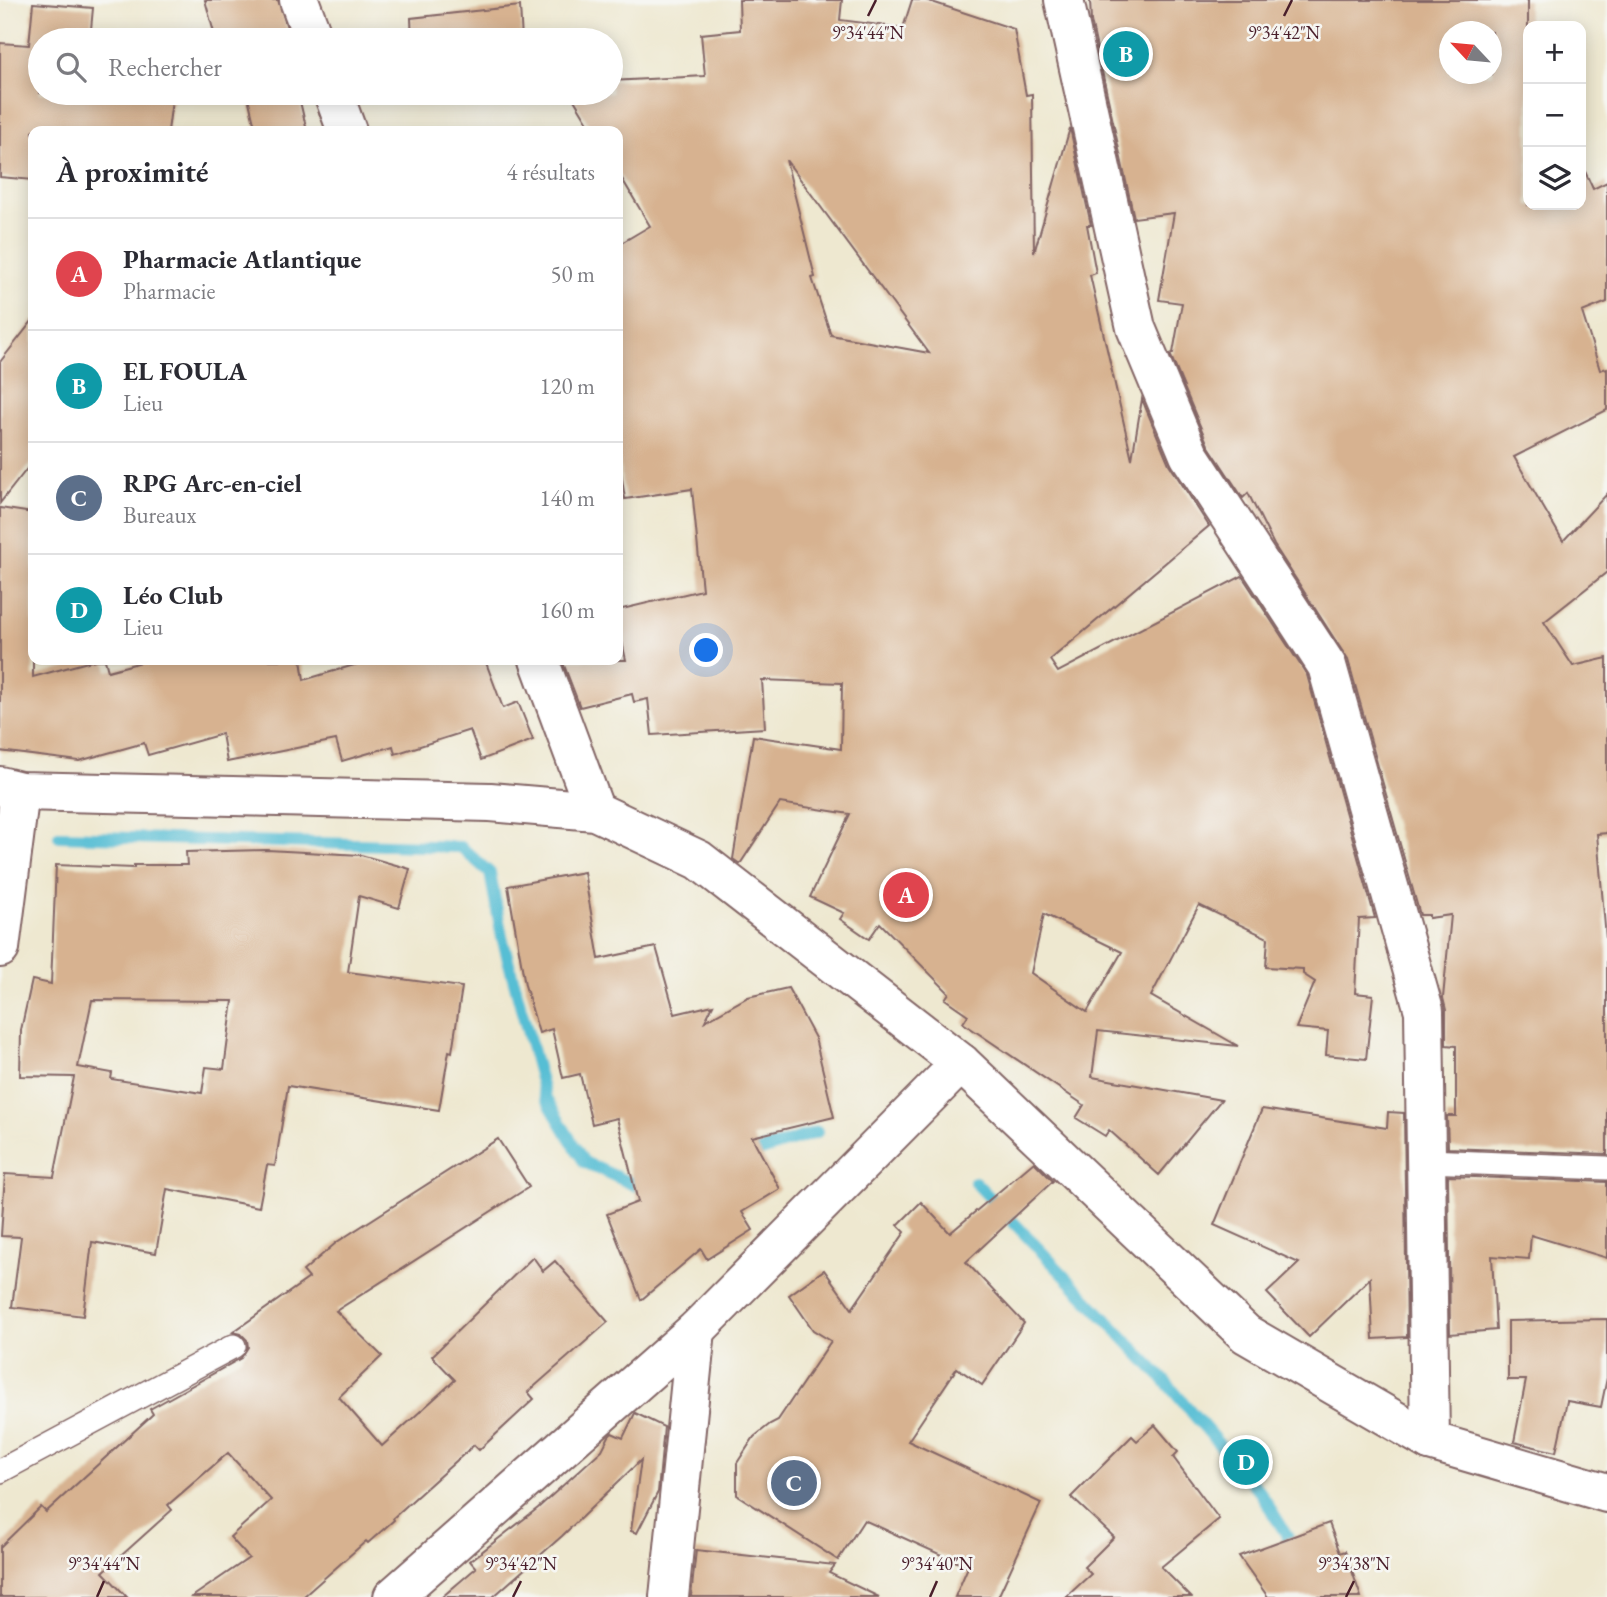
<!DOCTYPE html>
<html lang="fr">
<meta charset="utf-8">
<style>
:root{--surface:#fff;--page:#f2f2f3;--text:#2b2b33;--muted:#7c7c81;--line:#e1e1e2;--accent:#1f6fb2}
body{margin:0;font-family:"EB Garamond",serif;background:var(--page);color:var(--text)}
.controls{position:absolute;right:21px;top:21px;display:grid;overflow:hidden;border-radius:14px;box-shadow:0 4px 18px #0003}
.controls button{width:63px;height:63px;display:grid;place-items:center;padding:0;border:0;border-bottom:2px solid var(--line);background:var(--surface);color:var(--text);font:35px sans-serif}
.compass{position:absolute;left:1439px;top:21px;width:63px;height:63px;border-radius:50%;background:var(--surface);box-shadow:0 4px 18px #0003;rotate:296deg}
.you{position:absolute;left:707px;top:651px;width:24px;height:24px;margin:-18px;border:5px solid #fff;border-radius:50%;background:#1a73e8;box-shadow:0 0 0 10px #1a73e833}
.badge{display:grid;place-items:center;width:46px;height:46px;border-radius:50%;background:var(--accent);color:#fff;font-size:23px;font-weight:700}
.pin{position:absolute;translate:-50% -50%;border:4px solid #fff;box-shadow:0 2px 7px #0006}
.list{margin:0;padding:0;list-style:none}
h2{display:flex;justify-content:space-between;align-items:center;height:91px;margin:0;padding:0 28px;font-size:30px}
h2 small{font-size:23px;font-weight:400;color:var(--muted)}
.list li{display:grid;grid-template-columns:46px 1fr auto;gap:21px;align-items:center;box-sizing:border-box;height:112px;padding:0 28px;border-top:2px solid var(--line)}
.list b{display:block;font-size:26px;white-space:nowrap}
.list p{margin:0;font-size:23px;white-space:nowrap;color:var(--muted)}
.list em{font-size:23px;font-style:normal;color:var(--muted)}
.icon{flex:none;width:38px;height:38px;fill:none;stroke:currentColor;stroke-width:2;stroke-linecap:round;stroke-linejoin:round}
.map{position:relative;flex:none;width:1607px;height:1597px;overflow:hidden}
.search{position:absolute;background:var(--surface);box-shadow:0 4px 18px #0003;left:28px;top:28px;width:595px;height:77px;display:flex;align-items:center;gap:18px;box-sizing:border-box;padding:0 24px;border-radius:38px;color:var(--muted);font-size:26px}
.panel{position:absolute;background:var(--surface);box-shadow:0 4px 18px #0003;left:28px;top:126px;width:595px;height:539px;border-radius:14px}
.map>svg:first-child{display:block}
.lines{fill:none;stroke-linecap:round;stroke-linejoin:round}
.stream{stroke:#57bed4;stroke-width:12}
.building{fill:#d7b290;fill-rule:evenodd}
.service-casing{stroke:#836565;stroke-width:26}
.minor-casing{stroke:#836565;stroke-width:42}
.service{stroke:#fff;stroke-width:23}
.minor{stroke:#fff;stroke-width:38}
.ticks{fill:none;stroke:#4a1f2b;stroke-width:2.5}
.ticks-label{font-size:18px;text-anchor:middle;fill:#4a1f2b;stroke:#f6f6f2;stroke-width:5;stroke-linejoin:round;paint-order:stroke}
</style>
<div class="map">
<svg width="1607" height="1597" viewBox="0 0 1607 1597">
<rect width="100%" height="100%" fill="#f6f6f2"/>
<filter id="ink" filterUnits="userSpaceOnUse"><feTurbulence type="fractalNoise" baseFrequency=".0143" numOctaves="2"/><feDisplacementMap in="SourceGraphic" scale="14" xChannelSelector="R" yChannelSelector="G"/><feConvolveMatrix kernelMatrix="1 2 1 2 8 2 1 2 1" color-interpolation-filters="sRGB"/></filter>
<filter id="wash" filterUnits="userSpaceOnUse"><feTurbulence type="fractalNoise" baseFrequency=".00686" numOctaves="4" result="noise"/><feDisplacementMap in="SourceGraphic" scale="28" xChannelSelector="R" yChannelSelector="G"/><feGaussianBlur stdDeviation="1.57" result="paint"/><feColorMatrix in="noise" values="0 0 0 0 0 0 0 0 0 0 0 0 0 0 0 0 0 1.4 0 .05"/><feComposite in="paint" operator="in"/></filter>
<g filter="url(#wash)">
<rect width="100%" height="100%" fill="#eee8d0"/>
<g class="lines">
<g class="stream">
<polyline points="59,836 461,847 490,873 502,937 545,1097 584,1162 643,1189 649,1187"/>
<polyline points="746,1156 817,1132"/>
<polyline points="975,1182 1164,1380 1260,1492 1296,1550"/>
</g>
</g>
<g id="blocks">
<g class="building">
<polygon points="205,0 278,0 291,40 216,40"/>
<path d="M739 0H842L840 20 903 28 912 0H926L1014 29 1026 95 1032 94 1034 253 1070 128 1091 225H1087L1096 273 1090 275 1132 459 1142 399 1169 464 1209 526 1050 660 1058 672 1242 576 1307 675 1375 918 1359 919 1355 993 1373 995 1366 1059 1326 1055 1328 1031 1296 1028 1315 982 1303 974V969L1266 967 1268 938 1199 905 1151 996 1238 1046 1098 1031 1092 1077 1221 1100 1159 1175 1109 1130 1105 1136 1076 1118 1084 1105 963 1023 968 1015 945 999 949 993 880 923 869 939 840 919 844 913 810 897 850 814 780 803 740 864 733 859 753 736 841 749 842 683 762 680 765 728 652 735 648 699 634 702 632 694 580 707 562 660H626L618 624V610L702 590 692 489 625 499 618 452V245L650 226 618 172V131H593L570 93H611V81L705 76 701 34 740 30ZM786 160 929 353 831 335 812 278 815 277ZM1044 914 1122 952 1087 1012 1031 973Z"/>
<path d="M1090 0H1528V205H1581V163L1593 189 1607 182V302L1582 312 1600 370 1607 368V410L1514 457 1563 541 1607 494V572L1544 622 1573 666 1607 658V833L1597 834 1607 950V1154L1448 1148 1447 1116H1456V1046L1446 1045V1010L1443 998 1451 915 1429 918V915H1420L1348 660 1274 545 1248 493 1243 498 1208 445 1170 354 1173 353 1182 303 1159 300 1174 213 1134 218 1091 21ZM1450 32H1492V74H1450Z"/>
<polygon points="33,3 93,8 90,40 40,40 40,93 173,93 168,131 33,131 33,180 0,177 0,43 29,45"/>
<polygon points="520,6 522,40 412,40 411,18"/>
<polygon points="247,93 298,93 307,131 256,131"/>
<polygon points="33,320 33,461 0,503 0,362"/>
<polygon points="0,508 33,513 33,677 95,660 105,660 108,671 149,660 301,660 304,680 371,660 485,660 503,708 518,702 533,740 481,760 470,730 395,754 393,746 342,761 336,740 227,762 222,734 148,755 144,743 79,761 0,751"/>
<path d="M267 850 361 855 410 869 399 908 359 896 348 972 462 987 452 1052 449 1051 439 1110 288 1086 275 1166 267 1165 259 1207 167 1189 156 1253 92 1242 83 1316 12 1307 21 1237 1 1236 5 1174 54 1177 74 1077 20 1076 21 1030 32 980 51 984 56 865 134 868V865H187L186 852ZM92 1000 233 1001 224 1069 206 1067 202 1093 111 1079 112 1073 78 1067Z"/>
<polygon points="584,872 599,959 656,947 675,1014 713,1005 705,1021 748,997 788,988 815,1038 834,1117 752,1137 780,1189 742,1212 753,1230 707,1259 701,1249 641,1300 607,1214 638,1202 617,1118 592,1124 580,1074 563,1078 552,1029 539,1033 525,985 508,886"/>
<polygon points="1262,1109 1387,1128 1388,1112 1404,1113 1407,1337 1373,1339 1370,1278 1309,1337 1267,1293 1299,1263 1214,1225"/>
<polygon points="498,1139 529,1187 336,1311 382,1356 339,1397 382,1446 455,1380 432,1356 533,1257 543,1271 555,1261 608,1322 528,1392 534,1399 479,1450 474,1445 393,1518 394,1520 368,1543 366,1541 303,1597 192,1597 249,1558 230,1537 271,1500 228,1453 168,1505 172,1510 103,1572 127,1597 0,1597 0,1547 41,1507 46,1512 153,1414 150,1409 241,1358 248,1347 247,1340 241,1334 233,1332 309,1278 303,1271 337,1242"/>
<polygon points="1034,1162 1053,1181 966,1262 1024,1323 982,1385 957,1368 908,1441 1041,1503 998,1597 955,1597 968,1567 864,1520 838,1560 737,1495 737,1463 754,1437 770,1424 778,1420 831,1341 813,1330 789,1295 824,1270 852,1309 905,1232 898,1225 921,1202 950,1233"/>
<polygon points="1448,1176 1607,1182 1607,1258 1531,1235 1529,1259 1492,1256 1496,1330 1450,1334"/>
<polygon points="1607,1319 1607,1378 1601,1407 1567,1401 1556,1452 1514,1442 1526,1380 1508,1380 1508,1321"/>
<polygon points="635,1413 664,1427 658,1492 637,1533 631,1531 641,1460 562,1536 493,1597 442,1597 476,1568 470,1561 538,1508 602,1450 609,1436 612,1433 623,1438"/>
<polygon points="1155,1425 1178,1452 1173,1457 1219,1519 1161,1567 1191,1597 1066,1597 1091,1574 1084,1567 1114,1537 1071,1497 1132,1436 1137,1441"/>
<polygon points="1329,1523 1340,1553 1345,1551 1361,1597 1268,1597 1239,1556"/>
<polygon points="696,1550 835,1565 829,1573 879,1597 691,1597"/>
</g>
</g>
</g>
<g filter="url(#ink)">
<use href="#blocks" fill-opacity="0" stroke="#836565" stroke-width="2"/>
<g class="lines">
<g class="service-casing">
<g id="service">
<polyline points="1427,1161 1607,1168"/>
<polyline points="0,1471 234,1346"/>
</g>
</g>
<g class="minor-casing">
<g id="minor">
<polyline points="299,0 314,40"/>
<polyline points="1064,0 1136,328 1189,455 1327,666 1424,1011 1430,1441"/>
<polyline points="333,93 347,131"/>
<polyline points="539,660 595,811"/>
<polyline points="0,786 20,791 490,802 595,811 699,860 961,1063 1246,1334 1430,1441 1607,1493"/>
<polyline points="0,948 20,791"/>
<polyline points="393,1597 696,1330 961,1063"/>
<polyline points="669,1597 696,1330"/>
</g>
</g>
<use href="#service" class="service"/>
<use href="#minor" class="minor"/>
</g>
</g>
<path class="ticks" d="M868 16 876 0M1284 16 1292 0M97 1597 104 1581M513 1597 521 1581M930 1597 937 1581M1346 1597 1354 1581"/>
<g class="ticks-label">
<text x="868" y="39">9°34'44"N</text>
<text x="1284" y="39">9°34'42"N</text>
<text x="104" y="1570">9°34'44"N</text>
<text x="521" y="1570">9°34'42"N</text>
<text x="937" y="1570">9°34'40"N</text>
<text x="1354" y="1570">9°34'38"N</text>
</g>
</svg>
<div class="controls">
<button>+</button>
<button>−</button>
<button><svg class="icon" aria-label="layers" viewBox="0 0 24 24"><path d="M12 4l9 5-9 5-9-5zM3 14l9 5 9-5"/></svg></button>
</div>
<svg class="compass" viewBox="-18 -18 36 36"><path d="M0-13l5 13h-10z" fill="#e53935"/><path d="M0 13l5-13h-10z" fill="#7c7c81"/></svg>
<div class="you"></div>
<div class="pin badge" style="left:906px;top:895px;background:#e0444e">A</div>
<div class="pin badge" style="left:1126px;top:54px;background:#0f9aa8">B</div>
<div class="pin badge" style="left:794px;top:1483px;background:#5c6f8a">C</div>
<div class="pin badge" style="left:1246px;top:1462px;background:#0f9aa8">D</div>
<div class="search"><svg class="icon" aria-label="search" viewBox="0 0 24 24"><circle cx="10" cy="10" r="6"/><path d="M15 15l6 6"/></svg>Rechercher</div>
<section class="panel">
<h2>À proximité<small>4 résultats</small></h2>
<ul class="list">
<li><span class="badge" style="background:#e0444e">A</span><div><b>Pharmacie Atlantique</b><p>Pharmacie</p></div><em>50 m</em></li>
<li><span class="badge" style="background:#0f9aa8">B</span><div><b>EL FOULA</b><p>Lieu</p></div><em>120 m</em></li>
<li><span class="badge" style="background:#5c6f8a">C</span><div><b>RPG Arc-en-ciel</b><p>Bureaux</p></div><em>140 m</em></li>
<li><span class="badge" style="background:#0f9aa8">D</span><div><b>Léo Club</b><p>Lieu</p></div><em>160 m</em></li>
</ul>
</section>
</div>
